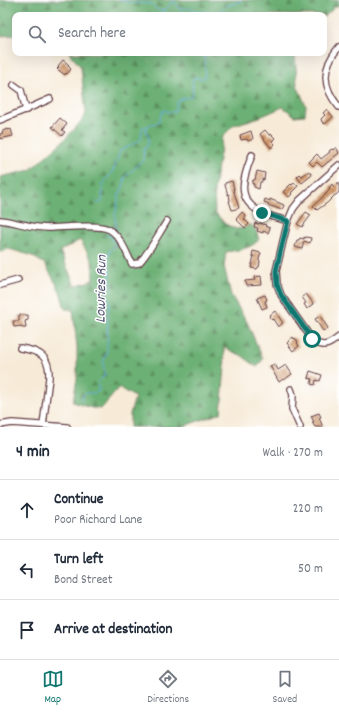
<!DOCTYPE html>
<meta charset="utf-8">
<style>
:root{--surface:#fff;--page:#f6f6f7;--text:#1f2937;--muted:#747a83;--line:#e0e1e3;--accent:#0f766e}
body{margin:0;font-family:Dekko,sans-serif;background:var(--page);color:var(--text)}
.stop{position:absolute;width:12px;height:12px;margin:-9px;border:3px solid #0f766e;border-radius:50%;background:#fff}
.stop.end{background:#0f766e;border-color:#fff;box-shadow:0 1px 4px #0008}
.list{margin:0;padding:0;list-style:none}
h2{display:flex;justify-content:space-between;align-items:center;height:52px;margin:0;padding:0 16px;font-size:17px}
h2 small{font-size:13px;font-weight:400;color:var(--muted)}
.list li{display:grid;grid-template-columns:26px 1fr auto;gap:12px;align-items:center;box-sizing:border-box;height:60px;padding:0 16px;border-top:1px solid var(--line)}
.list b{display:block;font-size:15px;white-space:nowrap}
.list p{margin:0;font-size:13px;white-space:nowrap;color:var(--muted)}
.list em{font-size:13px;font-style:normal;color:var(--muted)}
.icon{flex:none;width:22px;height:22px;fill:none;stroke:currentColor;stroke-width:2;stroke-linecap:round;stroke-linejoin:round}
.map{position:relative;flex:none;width:339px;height:427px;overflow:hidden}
.search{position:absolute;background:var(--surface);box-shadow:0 4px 16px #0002;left:12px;right:12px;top:12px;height:44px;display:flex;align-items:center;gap:10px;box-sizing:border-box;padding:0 14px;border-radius:8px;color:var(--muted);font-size:15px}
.sheet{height:232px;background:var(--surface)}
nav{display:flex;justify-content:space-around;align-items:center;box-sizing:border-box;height:56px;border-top:1px solid var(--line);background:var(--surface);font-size:11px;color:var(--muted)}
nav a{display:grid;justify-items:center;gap:2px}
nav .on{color:var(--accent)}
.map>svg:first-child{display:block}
.forest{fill:url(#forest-firs);stroke:#5b6850;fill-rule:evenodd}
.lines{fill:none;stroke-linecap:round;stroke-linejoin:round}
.stream{stroke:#69aedf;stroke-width:1}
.building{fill:url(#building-cross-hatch)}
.minor-casing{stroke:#643e45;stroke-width:8}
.minor{stroke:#fff;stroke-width:5.5}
.route{stroke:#0f766e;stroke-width:5}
.labels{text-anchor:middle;stroke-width:3;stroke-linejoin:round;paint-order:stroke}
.water-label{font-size:15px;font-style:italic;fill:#565873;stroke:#fff}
</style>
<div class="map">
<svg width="339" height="427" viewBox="0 0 339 427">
<defs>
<pattern id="forest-firs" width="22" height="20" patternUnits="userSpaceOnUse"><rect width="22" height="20" fill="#6cb074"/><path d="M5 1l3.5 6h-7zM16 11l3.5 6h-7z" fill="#5b8f5f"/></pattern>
<pattern id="building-cross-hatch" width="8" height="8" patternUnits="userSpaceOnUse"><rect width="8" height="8" fill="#d59f71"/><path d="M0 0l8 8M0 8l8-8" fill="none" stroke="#af815d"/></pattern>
</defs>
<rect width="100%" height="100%" fill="#fff"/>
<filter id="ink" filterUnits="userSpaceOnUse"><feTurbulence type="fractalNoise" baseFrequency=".025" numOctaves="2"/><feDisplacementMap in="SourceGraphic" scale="8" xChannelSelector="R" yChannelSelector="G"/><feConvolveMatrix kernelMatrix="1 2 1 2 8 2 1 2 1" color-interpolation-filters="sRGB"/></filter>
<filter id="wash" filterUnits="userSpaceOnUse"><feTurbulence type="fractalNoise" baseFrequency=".012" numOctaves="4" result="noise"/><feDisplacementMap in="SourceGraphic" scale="16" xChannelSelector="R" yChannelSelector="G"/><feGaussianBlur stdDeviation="0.9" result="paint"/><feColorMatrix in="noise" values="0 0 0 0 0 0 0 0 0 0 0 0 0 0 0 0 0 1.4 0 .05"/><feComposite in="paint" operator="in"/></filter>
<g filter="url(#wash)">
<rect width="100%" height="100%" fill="#f7ebd8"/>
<g class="forest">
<polygon points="0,0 339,0 339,5 335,7 324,17 324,15 15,15 15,35 0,36"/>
<path d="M69 53H295L297 85 306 106 305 115 295 116 283 107 260 117 234 125 223 136 214 189 215 212 225 224 236 229 244 228 251 224 256 230 259 239C252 249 238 250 226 252L224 266 231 295 247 322 263 359 257 367 241 355 231 351 224 346 225 367 221 413 184 426 183 427H130V414L135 397 119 388 101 409 92 408 73 402 77 378V347L73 310 65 309 60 291 45 264 30 255 9 249 0 252V177L30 170 64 140 78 125 86 114 81 67ZM80 240 92 260 93 280 75 286 60 251Z"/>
</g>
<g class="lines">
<g class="stream">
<path d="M120 0C125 3 144 4 150 3 156 9 157 12 166 10L171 3 173 1 175 2 180 9C184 10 186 8 189 8 193 8 195 11 199 12 204 12 207 11 212 14"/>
<polyline points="211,15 212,14 221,10 226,6 239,2 242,0"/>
<path d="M97 203 102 202 103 184 114 169 120 151 140 140C143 136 140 131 143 127H146"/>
<path d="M115 232 116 229 115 215 117 207 119 195 123 187 125 177 143 160 144 149C149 145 149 141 148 135 147 132 145 132 146 129 147 123 152 125 156 123 161 121 160 114 164 110L169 112 175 111C176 108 176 103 178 101 180 99 187 97 191 97 195 91 190 84 194 77H196L201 79C202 78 203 78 204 77 206 73 205 60 204 56H201L199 53"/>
<polyline points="106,236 109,234 111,235"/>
<polyline points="81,399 85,393 94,393 99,391 98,385 99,381 104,376 105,373 103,362 106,355 107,351 108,311 110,303 106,293 107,291 111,288 111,281 108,258 110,250 114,247 115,244 112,240 111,235"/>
</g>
</g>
<g id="blocks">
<g class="building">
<polygon points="63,60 69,65 68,66 71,69 67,74 66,73 65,75 57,69 59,67 58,66"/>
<polygon points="327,109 333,117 325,124 322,122 321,119 325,115 323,113"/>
<polygon points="60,118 67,124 62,130 65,132 62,136 52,127"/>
<polygon points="8,129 8,130 11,129 13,136 0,139 0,134 3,133 2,131"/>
<polygon points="265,130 270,136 271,134 275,138 272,141 275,144 271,148 260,134"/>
<polygon points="251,131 253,139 248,141 247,139 241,140 240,135"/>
<polygon points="336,147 339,153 322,167 317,162 313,166 309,162 317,154 321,159 330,152 329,151 332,149 333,150"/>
<polygon points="257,171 265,173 264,180 262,179 262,182 260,182 259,189 254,187 254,184 252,184 253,180 255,180"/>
<polygon points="309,171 312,175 302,183 297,177 300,174 302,176"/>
<polygon points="232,181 234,189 233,189 239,208 232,210 229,201 230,201 229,194 228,195 225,185 225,183"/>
<polygon points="339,182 339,192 336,195 335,195 327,203 317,210 313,206 326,194 330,189 329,188 332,184 334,187"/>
<polygon points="294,183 298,186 291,193 292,194 289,197 283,192 291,184 292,185"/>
<polygon points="265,199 270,201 270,199 284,205 282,210 268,205 269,204 264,202"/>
<polygon points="242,212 246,216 244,219 249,224 245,228 236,219"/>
<polygon points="306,212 311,215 302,227 297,224"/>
<polygon points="255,223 259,224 260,223 266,225 265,226 270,228 268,233 263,231 263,233 257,231 258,228 254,227"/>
<polygon points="304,237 306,238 306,237 311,238 310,243 304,241 302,249 295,247 297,240 299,240 300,238 304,239"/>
<polygon points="253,251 261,253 259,259 259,261 260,261 259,267 258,267 257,269 251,268 254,256 252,256"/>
<polygon points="261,276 262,285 246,286 245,281 255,280 254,277"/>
<polygon points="306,294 314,304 307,309 304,304 306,303 302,297"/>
<polygon points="265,295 267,300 265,301 267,307 262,309 257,298"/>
<polygon points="275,311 283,323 278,327 273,319 272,320 269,317 271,316 270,315"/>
<polygon points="19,315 28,315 28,320 25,321 26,328 23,328 22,326 14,327 13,321 19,321"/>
<polygon points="320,316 328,328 323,331 315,319"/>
<polygon points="293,337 294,339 295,338 298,342 297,343 299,346 293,351 287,343 289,341 289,340"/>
<polygon points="275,364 278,370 286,365 292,374 284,380 283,379 279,382 270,366"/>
<polygon points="310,371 322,375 320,381 316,380 315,385 311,384 312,379 308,378"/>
<polygon points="319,413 321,417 319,418 323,427 315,427 312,422 314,422 311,416"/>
</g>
</g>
</g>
<g filter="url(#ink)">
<use href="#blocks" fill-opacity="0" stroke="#643e45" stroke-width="1"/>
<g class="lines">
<g class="minor-casing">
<g id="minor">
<path d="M339 47C321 68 322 87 339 107"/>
<polyline points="14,85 21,90 26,110"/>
<polyline points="0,120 25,110 50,99"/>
<path d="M252 155C244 176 234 199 261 212 269 217 279 218 288 221"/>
<path d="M339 165 300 200 293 209 288 221 284 237 276 271 277 284 281 295 314 342C325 348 330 344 339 337"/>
<path d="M0 220C17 222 31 228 49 228 62 228 100 223 110 230 121 237 126 252 132 264L139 263C150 251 158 235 167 221"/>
<polyline points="0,285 18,280"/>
<path d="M20 348C40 351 50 356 49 378L43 425"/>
<polyline points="291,389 293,395 292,409 300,427"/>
<polyline points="0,425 12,423 67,427"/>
</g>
</g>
<use href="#minor" class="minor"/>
</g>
</g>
<g class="lines" filter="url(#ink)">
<polyline class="route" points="262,213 288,221 281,249 276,271 277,284 281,295 312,339"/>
</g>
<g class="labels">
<g class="water-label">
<text transform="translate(100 289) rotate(-89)" y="5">Lowries Run</text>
</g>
</g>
</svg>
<div class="stop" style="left:312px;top:339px"></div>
<div class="stop end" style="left:262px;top:213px"></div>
<div class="search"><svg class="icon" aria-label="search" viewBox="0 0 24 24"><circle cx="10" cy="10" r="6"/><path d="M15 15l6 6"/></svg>Search here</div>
</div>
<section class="sheet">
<h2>4 min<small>Walk · 270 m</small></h2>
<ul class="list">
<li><svg class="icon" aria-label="ahead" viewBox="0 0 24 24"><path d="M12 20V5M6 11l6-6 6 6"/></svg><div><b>Continue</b><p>Poor Richard Lane</p></div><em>220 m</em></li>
<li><svg class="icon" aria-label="left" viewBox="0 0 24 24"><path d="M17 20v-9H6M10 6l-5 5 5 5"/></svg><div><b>Turn left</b><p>Bond Street</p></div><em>50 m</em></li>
<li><svg class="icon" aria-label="arrive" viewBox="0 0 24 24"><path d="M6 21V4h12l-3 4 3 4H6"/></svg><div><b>Arrive at destination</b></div></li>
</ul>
</section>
<nav>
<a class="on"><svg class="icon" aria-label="map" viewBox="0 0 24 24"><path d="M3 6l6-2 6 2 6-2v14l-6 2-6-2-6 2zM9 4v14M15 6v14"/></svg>Map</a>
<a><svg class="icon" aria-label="directions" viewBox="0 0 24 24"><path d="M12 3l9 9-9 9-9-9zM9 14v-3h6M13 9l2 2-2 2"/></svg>Directions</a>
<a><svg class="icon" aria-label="saved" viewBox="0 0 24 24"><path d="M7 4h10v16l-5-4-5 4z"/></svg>Saved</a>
</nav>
